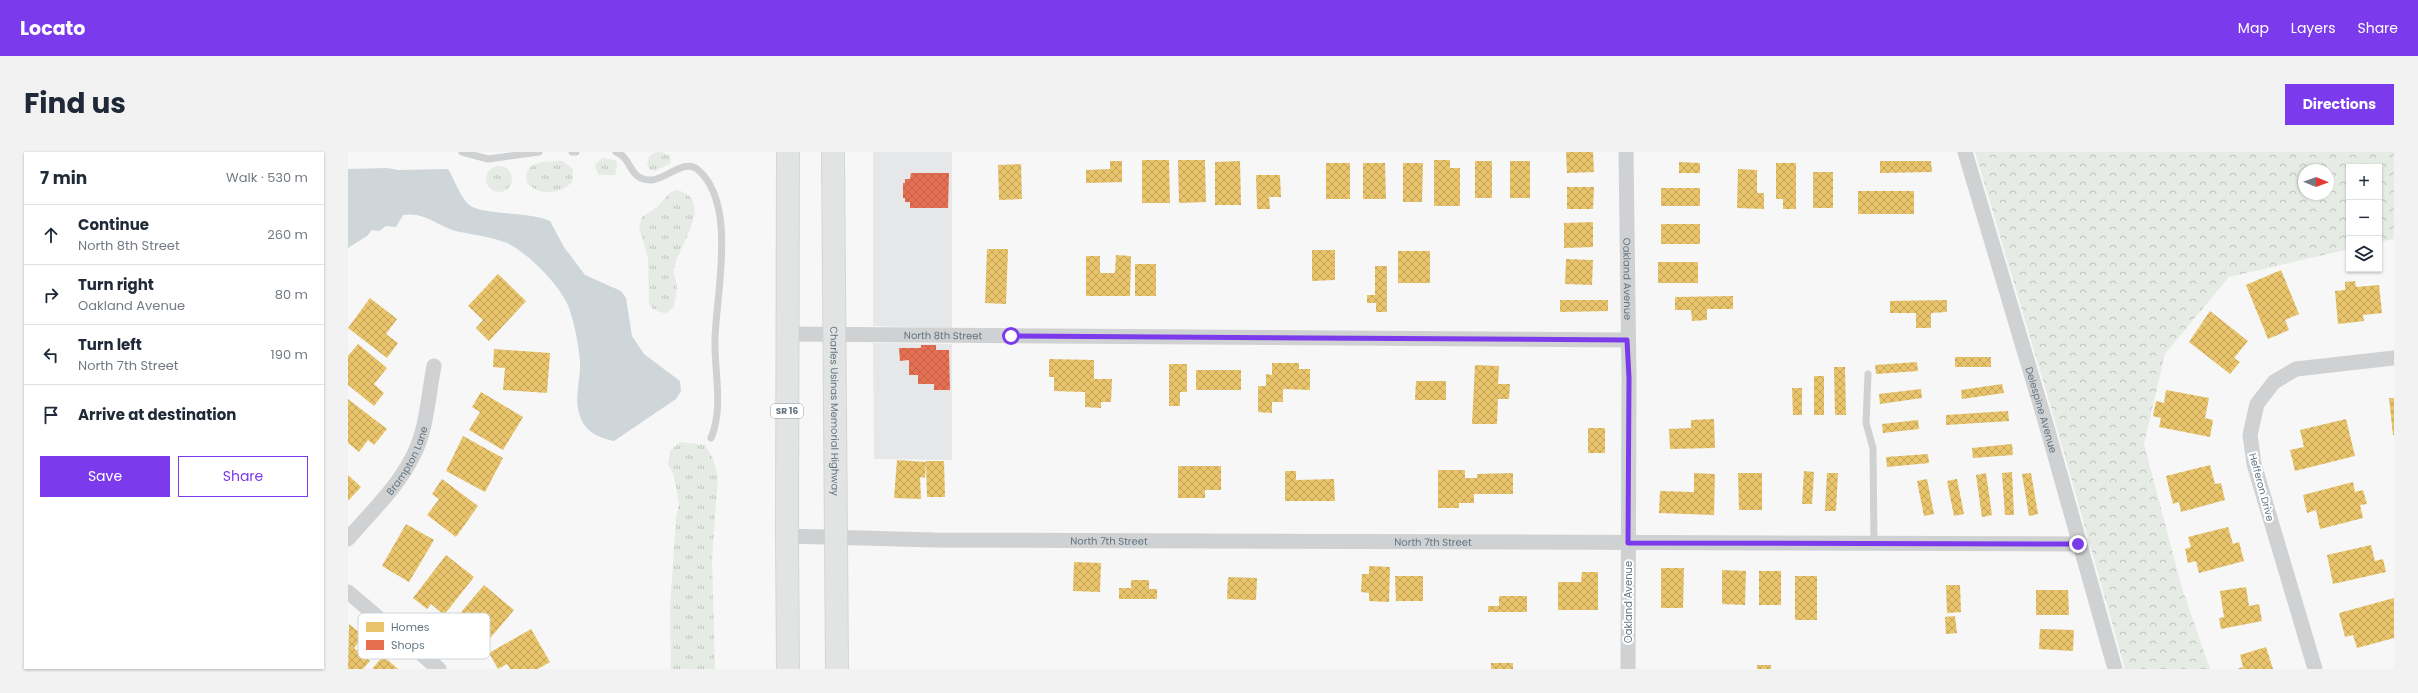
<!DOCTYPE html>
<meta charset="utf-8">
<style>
:root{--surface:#fff;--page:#f2f2f3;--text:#1f2937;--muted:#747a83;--line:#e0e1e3;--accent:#7c3aed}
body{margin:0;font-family:Poppins,sans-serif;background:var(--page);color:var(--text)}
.controls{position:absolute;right:12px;top:12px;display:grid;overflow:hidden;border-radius:0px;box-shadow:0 1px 3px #0004}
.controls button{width:36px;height:36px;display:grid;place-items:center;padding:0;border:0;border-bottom:1px solid var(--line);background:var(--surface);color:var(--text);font:20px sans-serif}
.compass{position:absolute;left:1950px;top:12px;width:36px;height:36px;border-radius:50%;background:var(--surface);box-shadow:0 1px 3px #0004;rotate:91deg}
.stop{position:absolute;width:12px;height:12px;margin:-9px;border:3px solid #7c3aed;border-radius:50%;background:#fff}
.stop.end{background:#7c3aed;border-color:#fff;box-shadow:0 1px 4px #0008}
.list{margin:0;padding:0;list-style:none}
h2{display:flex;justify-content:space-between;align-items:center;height:52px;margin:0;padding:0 16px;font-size:17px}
h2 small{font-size:13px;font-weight:400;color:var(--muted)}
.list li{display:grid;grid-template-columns:26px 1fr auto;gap:12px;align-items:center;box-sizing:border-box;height:60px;padding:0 16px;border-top:1px solid var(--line)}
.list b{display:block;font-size:15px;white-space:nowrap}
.list p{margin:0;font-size:13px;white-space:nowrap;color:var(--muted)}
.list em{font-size:13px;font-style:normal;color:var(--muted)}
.actions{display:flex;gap:8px;padding:12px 16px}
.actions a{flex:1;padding:9px 0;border:1px solid var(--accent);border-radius:0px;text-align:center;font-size:14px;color:var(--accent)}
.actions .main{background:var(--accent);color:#fff}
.icon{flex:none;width:22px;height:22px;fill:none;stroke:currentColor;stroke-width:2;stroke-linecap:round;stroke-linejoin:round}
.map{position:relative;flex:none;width:2046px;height:517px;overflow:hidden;border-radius:0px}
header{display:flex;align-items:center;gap:24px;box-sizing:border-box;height:56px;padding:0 20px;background:var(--accent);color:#fff}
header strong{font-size:19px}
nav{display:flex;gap:22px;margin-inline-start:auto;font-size:14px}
.intro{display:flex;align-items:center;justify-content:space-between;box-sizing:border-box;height:96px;padding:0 24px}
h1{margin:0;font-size:28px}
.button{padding:10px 18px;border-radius:0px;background:var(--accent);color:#fff;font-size:14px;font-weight:700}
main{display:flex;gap:24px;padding:0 24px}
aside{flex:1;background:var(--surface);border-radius:0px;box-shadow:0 1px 3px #0004}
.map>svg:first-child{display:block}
.built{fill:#e6e7e8}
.grass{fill:url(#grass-tufts)}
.forest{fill:url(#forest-crowns);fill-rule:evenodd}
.water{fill:#ced6d9}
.homes{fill:url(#homes-cross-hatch)}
.shops{fill:url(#shops-cross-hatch)}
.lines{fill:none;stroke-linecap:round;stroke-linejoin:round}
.trunk-casing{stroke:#d4d5d5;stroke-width:24}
.service{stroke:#cfd1d2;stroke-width:7}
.minor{stroke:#cfd1d2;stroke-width:15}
.trunk{stroke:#e2e3e3;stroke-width:22}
.route{stroke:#7c3aed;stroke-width:5}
.labels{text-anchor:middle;stroke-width:4;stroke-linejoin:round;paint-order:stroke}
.shield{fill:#fff;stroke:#929ea8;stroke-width:1}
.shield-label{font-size:9px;font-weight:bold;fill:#637582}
.street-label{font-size:10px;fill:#637582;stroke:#fff}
.key{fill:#fff;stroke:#d0d6da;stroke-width:1}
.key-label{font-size:11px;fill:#637582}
</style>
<header>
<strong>Locato</strong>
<nav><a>Map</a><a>Layers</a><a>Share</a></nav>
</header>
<div class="intro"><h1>Find us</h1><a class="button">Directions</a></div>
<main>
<aside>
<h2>7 min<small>Walk · 530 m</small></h2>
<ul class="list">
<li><svg class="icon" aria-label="ahead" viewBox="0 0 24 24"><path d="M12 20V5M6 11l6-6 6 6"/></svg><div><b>Continue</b><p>North 8th Street</p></div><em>260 m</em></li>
<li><svg class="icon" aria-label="right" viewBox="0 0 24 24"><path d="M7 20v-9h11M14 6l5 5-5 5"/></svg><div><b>Turn right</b><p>Oakland Avenue</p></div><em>80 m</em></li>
<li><svg class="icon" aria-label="left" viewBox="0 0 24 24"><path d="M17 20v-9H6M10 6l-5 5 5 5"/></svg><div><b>Turn left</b><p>North 7th Street</p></div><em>190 m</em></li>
<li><svg class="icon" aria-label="arrive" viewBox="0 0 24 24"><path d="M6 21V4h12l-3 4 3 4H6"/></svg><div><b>Arrive at destination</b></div></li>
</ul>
<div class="actions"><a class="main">Save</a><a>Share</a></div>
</aside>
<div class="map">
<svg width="2046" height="517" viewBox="0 0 2046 517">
<defs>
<pattern id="grass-tufts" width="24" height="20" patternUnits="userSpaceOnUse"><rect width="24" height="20" fill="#e7ebe5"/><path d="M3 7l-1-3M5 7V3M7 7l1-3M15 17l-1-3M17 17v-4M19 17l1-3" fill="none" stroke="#bfc3bf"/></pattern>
<pattern id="forest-crowns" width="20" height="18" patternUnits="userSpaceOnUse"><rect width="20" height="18" fill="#e7ebe5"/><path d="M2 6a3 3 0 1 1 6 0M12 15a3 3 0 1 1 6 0" fill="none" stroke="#bfc3bf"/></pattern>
<pattern id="homes-cross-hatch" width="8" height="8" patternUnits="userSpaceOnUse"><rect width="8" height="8" fill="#e9c46a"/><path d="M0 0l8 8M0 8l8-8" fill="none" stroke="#c0a45d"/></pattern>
<pattern id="shops-cross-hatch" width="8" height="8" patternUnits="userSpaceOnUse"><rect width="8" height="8" fill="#e76f51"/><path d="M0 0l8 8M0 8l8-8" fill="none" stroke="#bf6049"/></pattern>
</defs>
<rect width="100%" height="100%" fill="#f7f7f7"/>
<g class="built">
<polygon points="525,0 604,0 604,176 525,174"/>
<polygon points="525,191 604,192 604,308 526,307"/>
</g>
<g class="grass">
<polygon points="313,0 322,3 323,11 307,19 302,18 299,13 301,5 305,1"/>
<polygon points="254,6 268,8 269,14 267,23 250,23 247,13"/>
<path d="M207 9H215L225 17 224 30C211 43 192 44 179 31 175 11 192 10 207 9Z"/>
<circle cx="151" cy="27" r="13"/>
<path d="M329 38C369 48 329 95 326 117 325 122 328 128 329 133 329 140 327 147 326 154L318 162 305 157 301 152 300 106 291 75 294 65 308 56 323 40Z"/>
<polygon points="332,290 357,293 365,307 370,324 364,409 367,517 323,517 322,456 328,366 331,351 326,324 320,313 322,299"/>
</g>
<path class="forest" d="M1627 0H2046V87L2031 90V15H2001V97L1881 125 1817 202 1796 292 1834 436 1862 517H1777L1707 269ZM1956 18H1980V42H1956Z"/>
<path class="water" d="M39 16 50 18 100 17C106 27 112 44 120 52 133 64 182 59 202 69L216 95 237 123 273 139 278 146 284 184 296 202 332 229 333 239 328 247 266 289C248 285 236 279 231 261 226 245 233 226 232 209 230 191 227 173 221 156 213 134 180 101 159 91 144 85 128 83 112 80 92 76 77 59 55 63L48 75 38 74 31 79 24 78 19 84 0 96V17Z"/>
<g class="homes">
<polygon points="1218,0 1245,0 1246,20 1219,21"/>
<polygon points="794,8 821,8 822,51 794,51"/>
<polygon points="830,8 857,8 858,50 831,51"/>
<polygon points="1086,8 1102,8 1102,16 1112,16 1112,54 1086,54"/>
<polygon points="762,9 774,9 774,30 738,31 738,18 762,17"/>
<polygon points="892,9 893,53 867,53 867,10"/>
<rect x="1127" y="9" width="17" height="37"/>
<rect x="1162" y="9" width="20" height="37"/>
<polygon points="1532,9 1583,9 1584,20 1532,21"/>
<polygon points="1331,10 1352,11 1352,21 1331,21"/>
<rect x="978" y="11" width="24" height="36"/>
<polygon points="1015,11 1037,11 1038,47 1015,47"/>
<polygon points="1055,11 1075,11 1074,50 1055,50"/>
<polygon points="1428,11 1448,11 1448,57 1435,57 1435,47 1428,47"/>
<polygon points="673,12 674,47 651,48 650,13"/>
<polygon points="1390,17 1409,18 1409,41 1416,41 1416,57 1389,56"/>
<rect x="1465" y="20" width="20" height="36"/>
<polygon points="908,23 932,23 933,45 921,45 922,57 909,57"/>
<polygon points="1219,35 1246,35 1245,57 1219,57"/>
<rect x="1313" y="36" width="39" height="18"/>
<rect x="1510" y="39" width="56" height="23"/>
<polygon points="1245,70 1245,95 1216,96 1216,71"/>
<rect x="1313" y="72" width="39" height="20"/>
<polygon points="639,97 660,97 658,152 637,151"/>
<polygon points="964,98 987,98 987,128 964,129"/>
<rect x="1050" y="99" width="32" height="32"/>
<polygon points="768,103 783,104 782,144 738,144 738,104 752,104 752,121 767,121"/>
<polygon points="1218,107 1245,108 1244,133 1217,132"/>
<rect x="1310" y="110" width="40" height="21"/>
<rect x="787" y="112" width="21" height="32"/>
<polygon points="1027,114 1039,114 1039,160 1028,160 1028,151 1019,151 1019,143 1027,143"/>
<polygon points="1933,118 1951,162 1937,168 1941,178 1920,187 1898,133"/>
<polygon points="150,122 178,149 141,189 128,176 135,168 120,154"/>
<polygon points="2007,129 2008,135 2031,133 2034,161 2015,163 2016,169 1990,172 1987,139 1997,138 1997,130"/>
<polygon points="1385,144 1385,157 1359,157 1359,168 1344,169 1343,158 1327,158 1327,145"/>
<polygon points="22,146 49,167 38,182 50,191 39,206 0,176"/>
<polygon points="1212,148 1260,148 1260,159 1212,160"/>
<polygon points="1599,148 1599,160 1583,161 1583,176 1568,176 1568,161 1542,161 1542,149"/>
<polygon points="1862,159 1900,189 1886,206 1892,210 1882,222 1841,190"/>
<polygon points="10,192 39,216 26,232 36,241 26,254 0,233 0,204"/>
<polygon points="146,197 202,201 199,241 155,238 157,216 145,215"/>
<rect x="1607" y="205" width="36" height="10"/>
<polygon points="701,207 746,208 746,227 764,227 763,250 753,250 753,256 737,255 737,240 706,239 706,225 701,225"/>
<polygon points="1569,210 1570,219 1528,222 1527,213"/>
<polygon points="924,211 951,211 951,217 962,217 962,238 935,237 935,250 924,250 924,261 910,260 910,234 918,234 918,222 924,223"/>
<polygon points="821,212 839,212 839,240 832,240 832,254 821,254"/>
<polygon points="1127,213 1151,214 1150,232 1162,232 1161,247 1150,247 1149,272 1124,272"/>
<polygon points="1486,215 1497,215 1498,263 1487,263"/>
<rect x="848" y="218" width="45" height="20"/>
<rect x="1466" y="224" width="10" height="39"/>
<polygon points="1068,229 1098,229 1098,248 1067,248"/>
<polygon points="1654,232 1656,241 1614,247 1613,238"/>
<polygon points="1444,236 1454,236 1454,263 1445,263"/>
<polygon points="1573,237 1574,246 1532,252 1531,242"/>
<polygon points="1818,238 1861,246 1857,266 1865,268 1862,285 1811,275 1813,266 1805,264 1808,249 1816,251"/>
<polygon points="133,240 175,265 155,298 121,278 132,260 124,255"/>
<polygon points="2041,246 2046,246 2046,283 2045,283"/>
<polygon points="0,247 39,277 26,293 20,288 11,300 0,291"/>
<polygon points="1660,259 1661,269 1598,273 1598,263"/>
<polygon points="1366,267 1367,296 1322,297 1321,277 1343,276 1343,268"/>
<polygon points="1998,267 2007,304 1947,319 1942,298 1956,295 1952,278"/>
<polygon points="1570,268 1571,277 1535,281 1534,272"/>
<rect x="1240" y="276" width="17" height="25"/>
<polygon points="115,284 155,306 137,340 98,319"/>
<polygon points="1664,292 1665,303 1625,306 1624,296"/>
<polygon points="1580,302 1581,311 1539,315 1538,305"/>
<polygon points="549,308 578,310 577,326 572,325 573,347 546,346"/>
<polygon points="578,309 596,309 597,345 579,345"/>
<polygon points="1862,313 1867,332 1873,331 1877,348 1833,360 1831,350 1825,352 1818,324"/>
<polygon points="830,314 873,314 873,338 857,338 857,346 830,346"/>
<polygon points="1090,318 1117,318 1117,326 1129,326 1129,322 1165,321 1165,342 1126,342 1126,351 1111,351 1111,356 1090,356"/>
<polygon points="937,319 948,319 948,328 986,327 987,349 937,349"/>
<polygon points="1456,319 1466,320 1464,352 1454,352"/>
<polygon points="1664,320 1666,363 1657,363 1654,321"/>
<polygon points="1346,321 1367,322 1366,363 1311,361 1312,339 1346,340"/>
<polygon points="1390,321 1414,321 1414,358 1391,358"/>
<polygon points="1479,321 1490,321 1488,359 1477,359"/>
<polygon points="1638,321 1644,363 1634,365 1628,323"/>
<polygon points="1683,321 1690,362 1681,364 1674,322"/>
<polygon points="0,323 13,335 0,349"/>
<polygon points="94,327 130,354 108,385 79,363 91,347 84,342"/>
<polygon points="1579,327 1586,362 1576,364 1569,329"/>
<polygon points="1609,327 1616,362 1606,364 1599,329"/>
<polygon points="2005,330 2007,340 2015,338 2019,352 2012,353 2015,366 1972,377 1968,358 1959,361 1955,343"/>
<polygon points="58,372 86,388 61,430 34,414"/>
<polygon points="1880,375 1885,392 1891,390 1896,409 1851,421 1848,409 1840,411 1837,397 1843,395 1840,385"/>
<polygon points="2023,393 2027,409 2035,407 2038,420 1985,432 1979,403"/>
<polygon points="98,403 126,425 96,463 83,452 79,457 65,446"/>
<polygon points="726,410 753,411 752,440 725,439"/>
<polygon points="1021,414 1042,415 1041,450 1021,449 1021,441 1013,440 1014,422 1021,422"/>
<polygon points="1313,416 1336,416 1335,456 1313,456"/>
<polygon points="1374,418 1398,419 1397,453 1374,452"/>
<rect x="1411" y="419" width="22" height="34"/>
<polygon points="1234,420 1250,420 1250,458 1210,458 1210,430 1233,430"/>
<polygon points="1047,424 1075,424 1075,449 1048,449"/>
<rect x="1447" y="424" width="22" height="44"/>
<polygon points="880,425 909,426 908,448 879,447"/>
<polygon points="783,428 801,428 801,437 809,437 809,447 771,447 771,436 783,436"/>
<polygon points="136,433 166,458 139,490 123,476 117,483 103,472"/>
<polygon points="1598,433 1612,433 1613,460 1599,461"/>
<polygon points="1898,435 1901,454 1911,452 1914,469 1873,477 1871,466 1876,465 1872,439"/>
<polygon points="1688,438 1720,438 1721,463 1688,463"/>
<polygon points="1151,444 1179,444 1179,460 1140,460 1140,454 1151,454"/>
<polygon points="2046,446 2046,486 2009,496 2005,483 1997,485 1991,461"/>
<polygon points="1607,464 1609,481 1598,482 1597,465"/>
<polygon points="1,472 16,484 6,496 22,509 15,517 0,517"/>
<polygon points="183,477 202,510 190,517 162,517 159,512 150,517 141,501"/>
<polygon points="1692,477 1726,478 1725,499 1691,497"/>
<polygon points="1918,495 1925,517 1889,517 1895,515 1892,503"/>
<polygon points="35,504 50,517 24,517"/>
<rect x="1143" y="511" width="22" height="6"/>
<rect x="1409" y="513" width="14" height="4"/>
</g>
<g class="shops">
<polygon points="563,21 601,21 600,56 562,56 562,50 557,50 557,46 555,46 555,31 557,31 557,27 562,27"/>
<polygon points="573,193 588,193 588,198 601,198 602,238 586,238 586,232 570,232 570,223 561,223 561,208 552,209 551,196 573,196"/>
</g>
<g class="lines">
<g class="trunk-casing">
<g id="trunk">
<path id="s6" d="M485 0 489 517"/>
<polyline points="440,517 439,384 440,0"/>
</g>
</g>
<g class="service">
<polyline points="114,0 140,7 191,0"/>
<polyline points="224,0 228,0"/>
<path d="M268 0C285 6 280 29 304 28 318 27 336 7 349 17 390 50 368 142 367 187 366 220 376 255 363 286"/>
<polyline points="1520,222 1518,271 1525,296 1526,391"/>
</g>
<g class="minor">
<path id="s1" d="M1278 0 1281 226 1280 517"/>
<path id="s2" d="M1617 0 1698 272 1767 517"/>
<path id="s3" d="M439 182 1279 188"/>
<path id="s4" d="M439 384 586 388 1731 392"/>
<path id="s5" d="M0 387C22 361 50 335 65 304 79 278 80 244 86 214"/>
<polyline points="0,440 91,517"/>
<polyline points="1967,517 1906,312 1902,283 1909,252 1926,230 1948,217 2046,206"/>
</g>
<use href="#trunk" class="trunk"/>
</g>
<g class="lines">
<polyline class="route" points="663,184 1279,188 1281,226 1280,391 1730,392"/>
</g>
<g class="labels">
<rect class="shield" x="423" y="252" width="32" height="14" rx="3"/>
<g class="shield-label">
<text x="439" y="262">SR 16</text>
</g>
<g class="street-label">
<text dy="4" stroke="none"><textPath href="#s1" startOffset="127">Oakland Avenue</textPath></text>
<text dy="4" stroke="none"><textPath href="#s3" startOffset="156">North 8th Street</textPath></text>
<text dy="4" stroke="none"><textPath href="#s2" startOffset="269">Delespine Avenue</textPath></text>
<text dy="4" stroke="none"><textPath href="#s6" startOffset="259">Charles Usinas Memorial Highway</textPath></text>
<text dy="4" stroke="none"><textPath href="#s5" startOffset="99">Brampton Lane</textPath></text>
<text transform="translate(1914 335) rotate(75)" y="4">Hefferon Drive</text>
<text dy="4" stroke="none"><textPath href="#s4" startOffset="322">North 7th Street</textPath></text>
<text dy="4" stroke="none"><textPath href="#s4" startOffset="646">North 7th Street</textPath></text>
<text transform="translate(1280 450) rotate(-90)" y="4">Oakland Avenue</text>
</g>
</g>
<rect x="10" y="461" width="132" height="46" rx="6" class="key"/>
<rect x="18" y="470" width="18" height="10" fill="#e9c46a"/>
<rect x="18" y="488" width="18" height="10" fill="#e76f51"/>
<g class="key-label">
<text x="43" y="479">Homes</text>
<text x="43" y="497">Shops</text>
</g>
</svg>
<div class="controls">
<button>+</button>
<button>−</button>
<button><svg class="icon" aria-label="layers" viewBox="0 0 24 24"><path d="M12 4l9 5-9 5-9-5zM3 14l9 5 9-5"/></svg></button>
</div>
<svg class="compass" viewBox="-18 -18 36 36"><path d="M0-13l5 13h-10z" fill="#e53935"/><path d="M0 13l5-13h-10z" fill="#747a83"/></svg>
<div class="stop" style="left:663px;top:184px"></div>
<div class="stop end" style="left:1730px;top:392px"></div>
</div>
</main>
